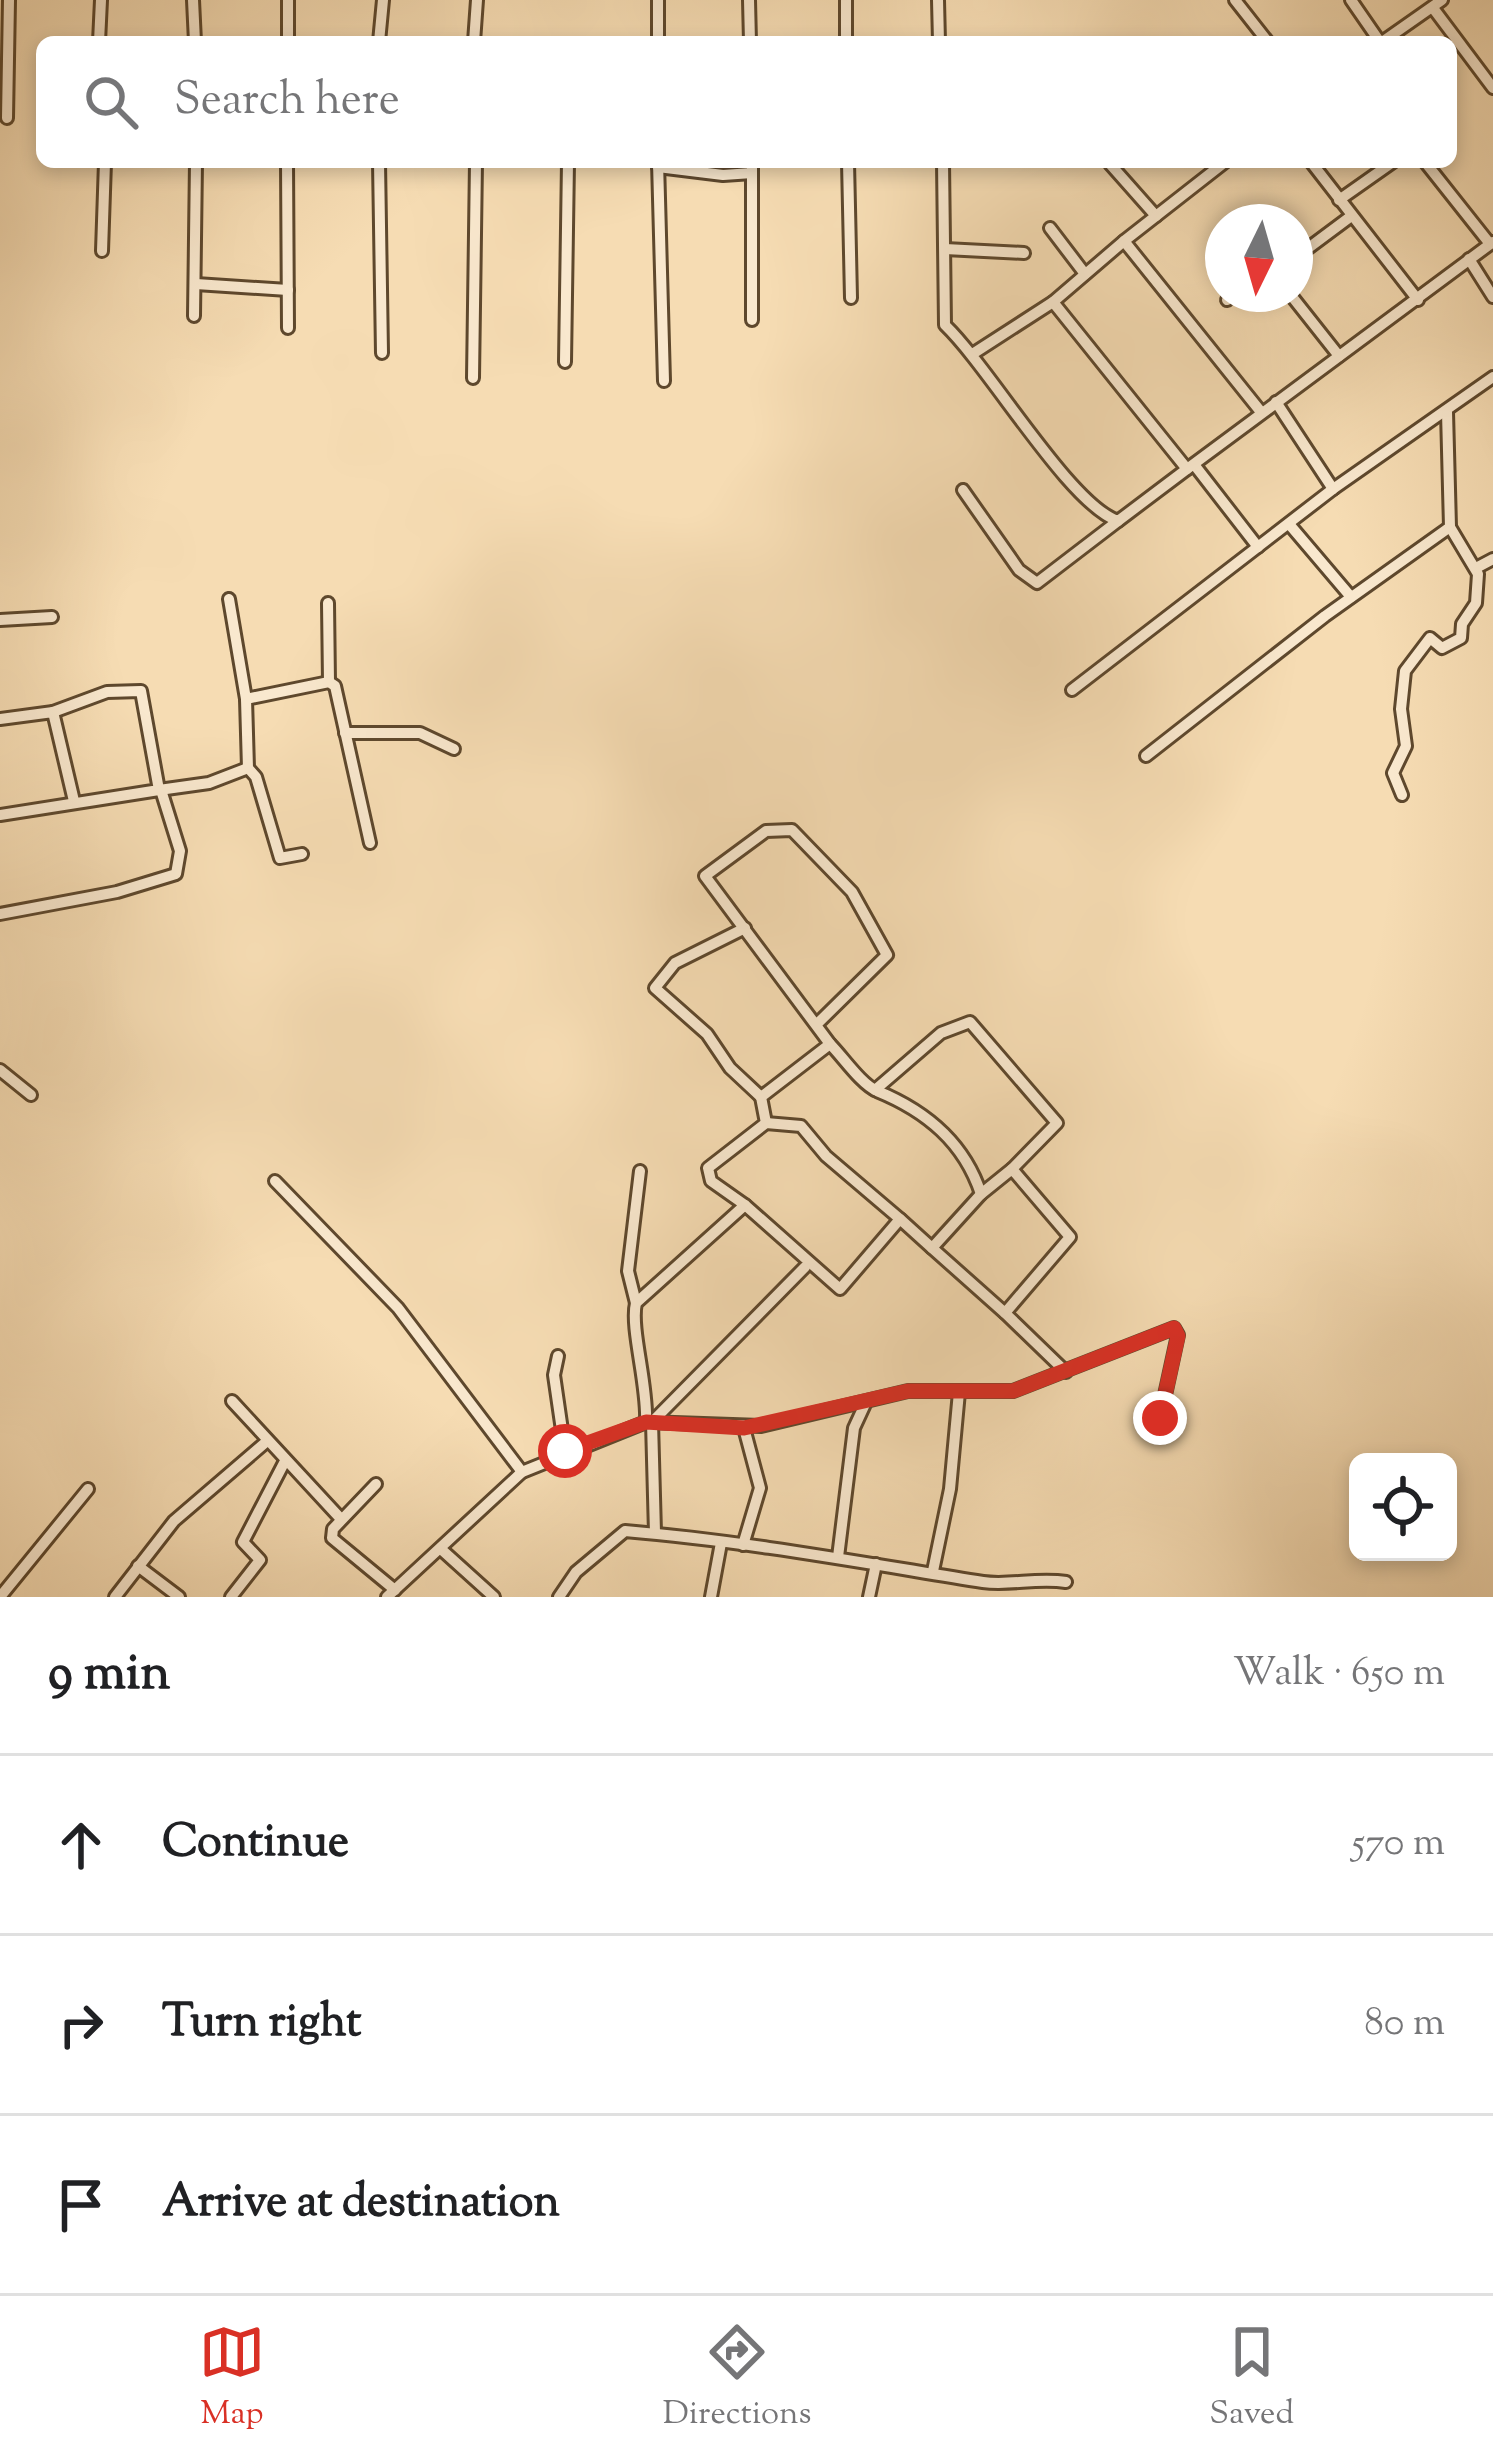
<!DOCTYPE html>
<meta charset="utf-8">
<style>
:root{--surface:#fff;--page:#f2f2f2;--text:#202124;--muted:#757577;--line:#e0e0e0;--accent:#d93025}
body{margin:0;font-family:"Sorts Mill Goudy",serif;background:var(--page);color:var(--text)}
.controls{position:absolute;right:36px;bottom:36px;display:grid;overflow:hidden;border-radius:18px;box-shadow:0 6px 18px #0003}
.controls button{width:108px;height:108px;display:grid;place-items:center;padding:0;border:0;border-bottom:3px solid var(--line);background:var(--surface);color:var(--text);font:60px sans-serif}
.compass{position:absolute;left:1205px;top:204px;width:108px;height:108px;border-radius:50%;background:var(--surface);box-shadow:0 6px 18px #0003;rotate:185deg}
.stop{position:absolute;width:36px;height:36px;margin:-27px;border:9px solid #d93025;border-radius:50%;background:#fff}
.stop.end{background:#d93025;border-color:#fff;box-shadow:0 3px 12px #0008}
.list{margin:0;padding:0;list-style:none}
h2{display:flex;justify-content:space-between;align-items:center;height:156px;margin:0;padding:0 48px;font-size:51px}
h2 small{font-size:39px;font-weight:400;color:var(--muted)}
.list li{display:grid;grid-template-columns:78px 1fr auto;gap:36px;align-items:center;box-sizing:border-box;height:180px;padding:0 48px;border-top:3px solid var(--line)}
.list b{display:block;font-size:45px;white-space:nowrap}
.list em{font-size:39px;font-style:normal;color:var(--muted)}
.icon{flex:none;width:66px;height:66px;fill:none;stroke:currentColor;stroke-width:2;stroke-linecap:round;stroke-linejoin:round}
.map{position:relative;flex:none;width:1493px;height:1597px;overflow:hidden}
.search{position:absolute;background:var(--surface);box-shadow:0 6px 18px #0003;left:36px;right:36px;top:36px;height:132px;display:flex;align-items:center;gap:30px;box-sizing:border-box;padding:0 42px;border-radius:18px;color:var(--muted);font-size:45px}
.sheet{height:696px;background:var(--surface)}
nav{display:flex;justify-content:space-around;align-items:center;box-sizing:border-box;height:168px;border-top:3px solid var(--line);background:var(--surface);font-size:33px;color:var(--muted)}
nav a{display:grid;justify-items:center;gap:6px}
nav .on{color:var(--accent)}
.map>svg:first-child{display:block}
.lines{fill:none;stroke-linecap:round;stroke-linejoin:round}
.minor-casing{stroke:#5e482d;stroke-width:16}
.minor{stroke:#f9e8ce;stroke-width:10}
.route{stroke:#d93025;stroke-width:15}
</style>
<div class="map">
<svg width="1493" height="1597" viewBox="0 0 1493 1597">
<rect width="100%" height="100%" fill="#f6dcb3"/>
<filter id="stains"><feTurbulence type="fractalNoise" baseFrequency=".00167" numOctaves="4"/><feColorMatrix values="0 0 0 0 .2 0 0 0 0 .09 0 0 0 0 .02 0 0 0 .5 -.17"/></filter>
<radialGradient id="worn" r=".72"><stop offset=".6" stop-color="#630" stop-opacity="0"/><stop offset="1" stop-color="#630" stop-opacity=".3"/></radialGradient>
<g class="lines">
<g class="minor-casing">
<g id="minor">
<polyline points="193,0 195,42"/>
<polyline points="288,0 288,42"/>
<polyline points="658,0 658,42"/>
<polyline points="749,0 750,42"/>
<polyline points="846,0 846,42"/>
<polyline points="938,0 939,42"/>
<polyline points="1235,0 1268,42"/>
<polyline points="1351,0 1380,42"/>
<polyline points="1433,8 1493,88"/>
<polyline points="99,42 101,0"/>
<polyline points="379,42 383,0"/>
<polyline points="474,42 477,0"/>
<polyline points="1382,42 1442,0"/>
<polyline points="7,118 9,0"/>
<polyline points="287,162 288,328"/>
<polyline points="379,162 382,353"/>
<polyline points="658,162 664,381"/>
<polyline points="848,162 851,298"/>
<path d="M943 162 945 325C990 368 1069 504 1118 521L1187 469 1053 302 974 353"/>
<polyline points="1311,162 1418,300"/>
<polyline points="1425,162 1490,244"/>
<polyline points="1110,164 1156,216"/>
<polyline points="658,167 723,175 752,173"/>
<polyline points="1339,200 1393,162"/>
<polyline points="1050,228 1085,274"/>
<polyline points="1124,241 1225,162"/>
<polyline points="945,249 1024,253"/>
<polyline points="102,251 105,162"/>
<polyline points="1295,258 1350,217"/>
<polyline points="1469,259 1493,297"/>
<polyline points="196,284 288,290"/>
<polyline points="1290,294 1339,356"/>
<polyline points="1227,300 1231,294"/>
<polyline points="1053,302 1124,241 1261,412"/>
<polyline points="194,316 196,162"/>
<polyline points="752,320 752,162"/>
<polyline points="565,362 568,162"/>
<polyline points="473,378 476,162"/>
<polyline points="1276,402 1333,489"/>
<polyline points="1196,467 1258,547"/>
<polyline points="1187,469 1493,242"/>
<polyline points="963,490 1019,570 1037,583 1118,521"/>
<polyline points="1289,524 1351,597"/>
<polyline points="1476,568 1493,559"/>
<polyline points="229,599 246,699 248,768 256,777 280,858 302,854"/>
<polyline points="328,603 329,682"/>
<polyline points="0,620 52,617"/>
<polyline points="1072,690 1333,489 1493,377"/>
<polyline points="246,699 329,682 335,686 370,843"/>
<polyline points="0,719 53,712 74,801"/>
<polyline points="345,733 420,733 454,749"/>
<polyline points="1146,756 1325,616 1450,527"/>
<polyline points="159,790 209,783 248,768"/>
<polyline points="1402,795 1393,773 1406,746 1401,709 1405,671 1430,638 1442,648 1461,638 1462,624 1476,603 1478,574 1450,527 1447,412"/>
<polyline points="0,815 159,790 141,691 107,692 53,712"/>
<polyline points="0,914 117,892 176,874 180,851 161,790"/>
<polyline points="745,928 675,963 655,988 707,1034 730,1068 761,1097"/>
<polyline points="817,1024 887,955 852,892 792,830 766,831 705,876 830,1044"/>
<polyline points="0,1070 31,1095"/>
<polyline points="875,1090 941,1033 970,1022 1057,1123 1012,1169"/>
<polyline points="766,1123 801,1126 826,1156 900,1219"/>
<polyline points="275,1181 398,1308 522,1472"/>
<polyline points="745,1205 840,1289 900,1219 932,1248 981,1194"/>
<polyline points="636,1303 628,1271 640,1171"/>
<polyline points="1005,1313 1066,1372"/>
<polyline points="558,1356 554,1375 565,1451"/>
<polyline points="232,1401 341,1519"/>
<path d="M646 1422C648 1385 630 1328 636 1303L745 1205 711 1181 708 1168 766 1123 761 1097 830 1044C843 1057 861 1084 877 1091 926 1111 964 1142 981 1194L1012 1169 1070 1237 1005 1313 932 1248"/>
<polyline points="376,1484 333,1529 332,1538 395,1590"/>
<polyline points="655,1533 652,1422 805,1267"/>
<polyline points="743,1545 760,1488 744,1428"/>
<polyline points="442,1550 494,1597"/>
<polyline points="838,1557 854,1428 866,1402"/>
<polyline points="138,1566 179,1597"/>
<polyline points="933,1571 950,1489 959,1392"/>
<polyline points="0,1597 88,1489"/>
<polyline points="115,1597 174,1521 266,1442"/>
<polyline points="231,1597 260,1560 243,1542 284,1463"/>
<polyline points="387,1597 522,1472 646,1422 761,1426 908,1391 1013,1391 1174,1328 1178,1335 1160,1418"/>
<path d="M559 1597 576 1572 625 1531C745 1541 864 1563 983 1582 1011 1586 1037 1577 1066 1582"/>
<polyline points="711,1597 721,1543"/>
<polyline points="869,1597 876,1564"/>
</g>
</g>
<use href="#minor" class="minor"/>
</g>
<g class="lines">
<polyline class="route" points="565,1451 646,1422 744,1428 908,1391 1013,1391 1174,1328 1178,1336 1160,1418"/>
</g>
<rect width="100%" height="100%" filter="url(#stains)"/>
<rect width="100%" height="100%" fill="url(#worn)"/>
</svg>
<div class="controls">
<button><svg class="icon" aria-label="locate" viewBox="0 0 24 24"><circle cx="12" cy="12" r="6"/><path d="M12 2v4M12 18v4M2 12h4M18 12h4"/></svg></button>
</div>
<svg class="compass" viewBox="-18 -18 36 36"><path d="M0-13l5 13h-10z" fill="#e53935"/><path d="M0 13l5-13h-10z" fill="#757577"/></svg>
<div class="stop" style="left:565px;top:1451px"></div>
<div class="stop end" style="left:1160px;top:1418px"></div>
<div class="search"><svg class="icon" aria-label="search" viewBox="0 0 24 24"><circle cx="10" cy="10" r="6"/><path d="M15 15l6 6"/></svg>Search here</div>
</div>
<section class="sheet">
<h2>9 min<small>Walk · 650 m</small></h2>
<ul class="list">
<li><svg class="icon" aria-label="ahead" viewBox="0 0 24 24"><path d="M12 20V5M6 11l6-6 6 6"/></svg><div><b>Continue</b></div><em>570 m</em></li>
<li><svg class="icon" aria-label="right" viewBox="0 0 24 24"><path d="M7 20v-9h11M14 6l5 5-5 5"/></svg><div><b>Turn right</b></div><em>80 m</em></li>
<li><svg class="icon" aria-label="arrive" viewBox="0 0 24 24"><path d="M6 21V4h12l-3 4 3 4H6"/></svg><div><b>Arrive at destination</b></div></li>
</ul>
</section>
<nav>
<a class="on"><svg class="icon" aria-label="map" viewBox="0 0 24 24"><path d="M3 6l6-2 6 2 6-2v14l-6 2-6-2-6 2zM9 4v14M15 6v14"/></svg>Map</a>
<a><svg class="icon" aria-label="directions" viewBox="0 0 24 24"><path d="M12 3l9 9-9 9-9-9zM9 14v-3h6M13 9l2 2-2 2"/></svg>Directions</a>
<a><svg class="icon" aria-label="saved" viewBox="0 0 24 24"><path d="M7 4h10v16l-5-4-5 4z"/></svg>Saved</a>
</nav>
